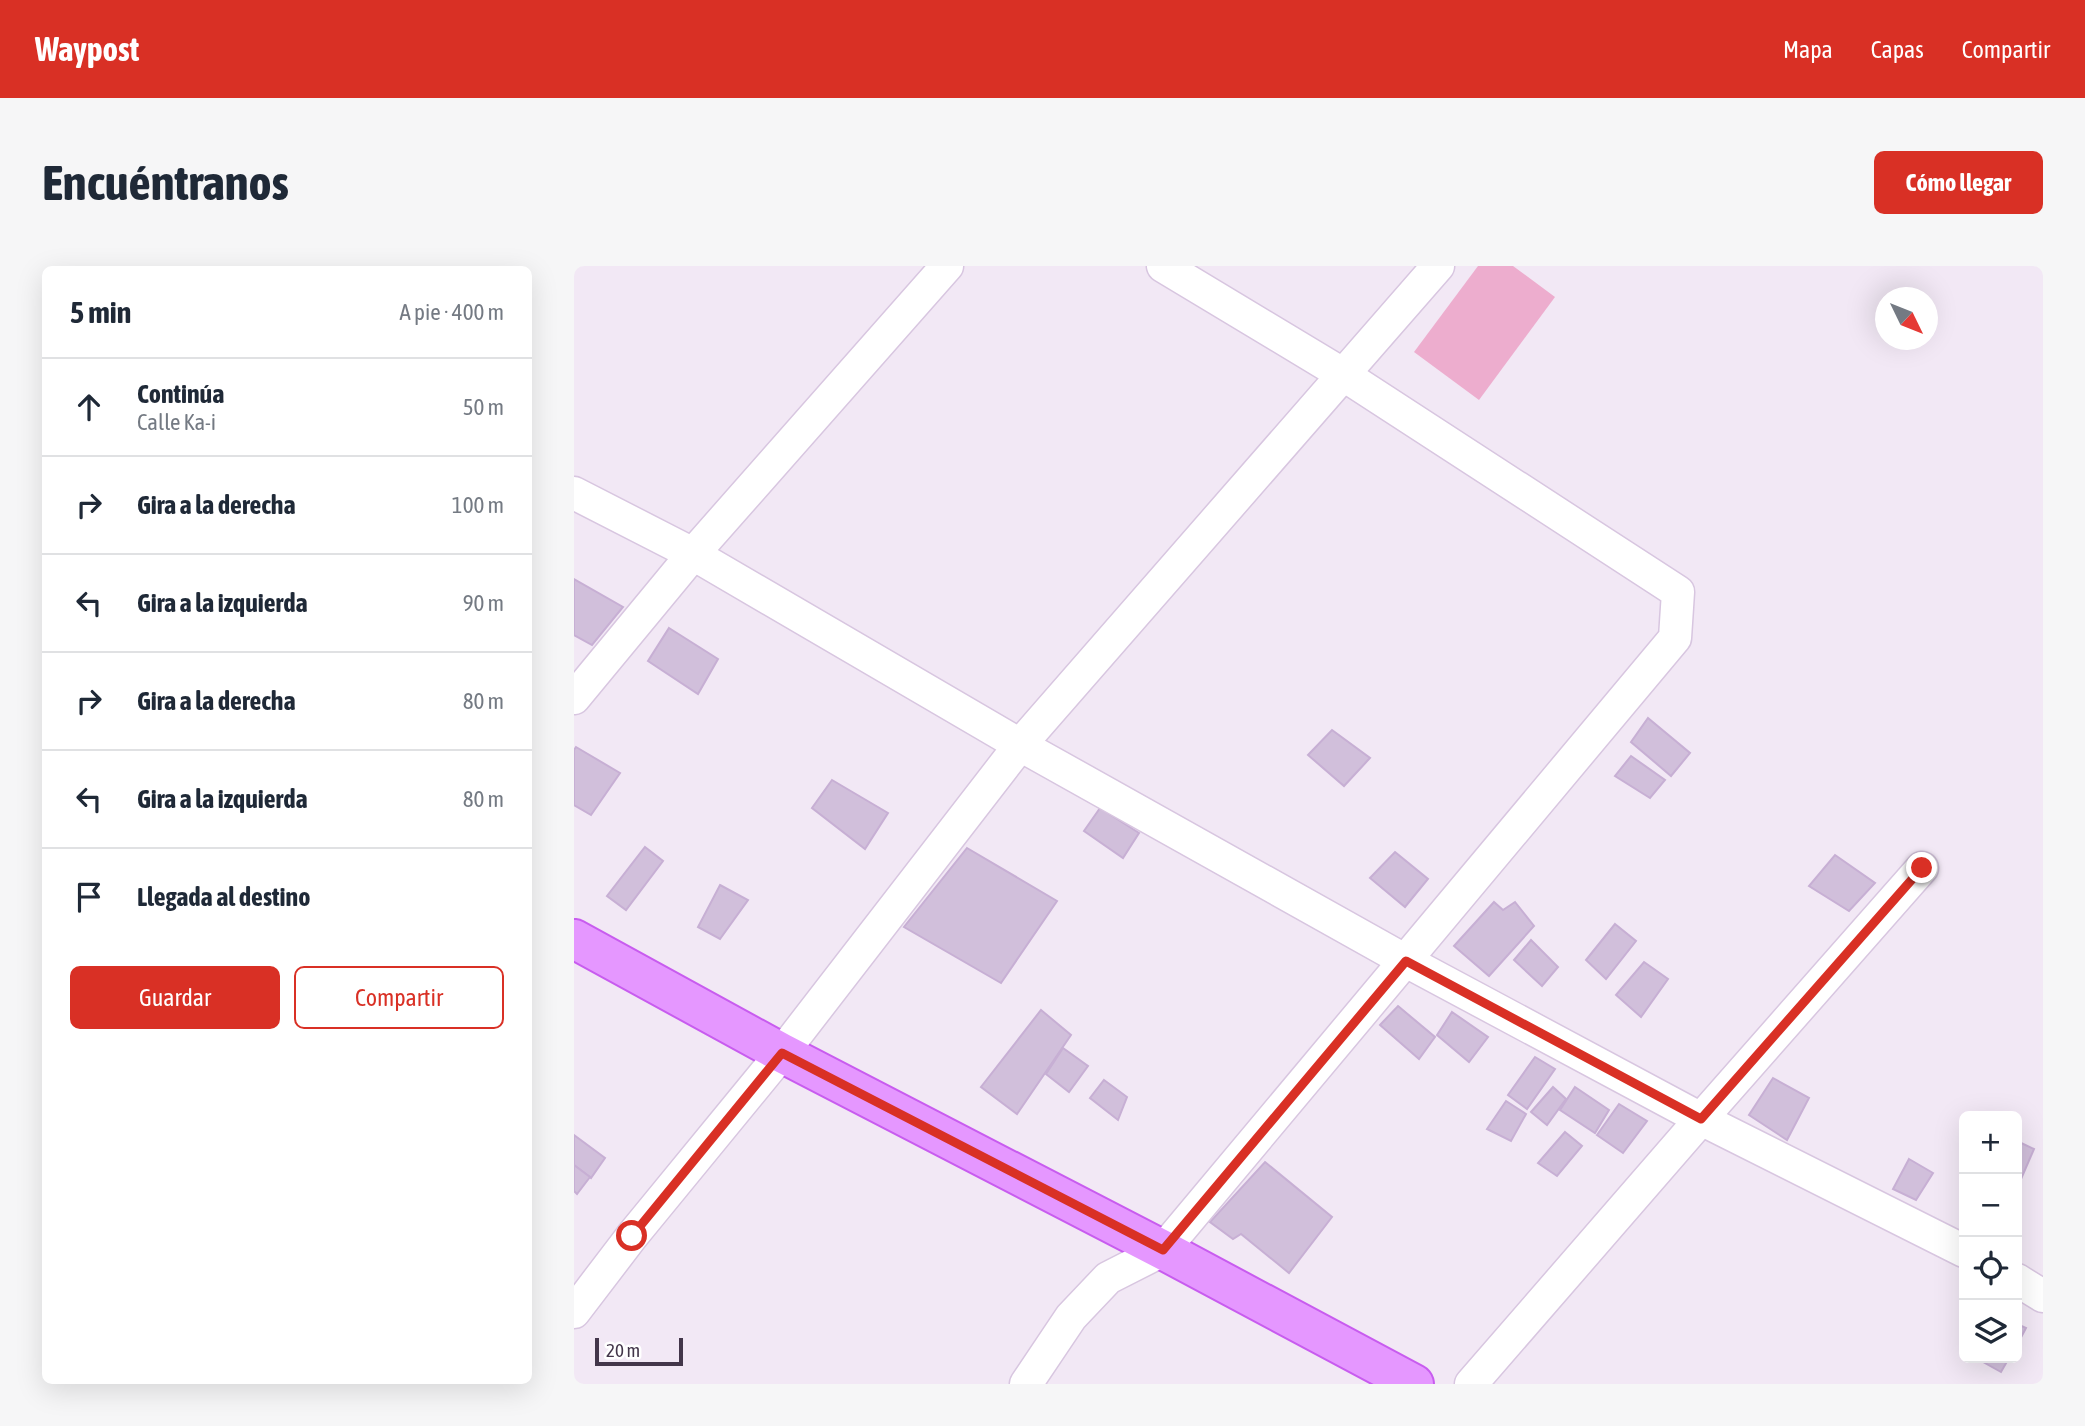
<!DOCTYPE html>
<html lang="es">
<meta charset="utf-8">
<style>
:root{--surface:#fff;--page:#f6f6f7;--text:#1f2937;--muted:#747a83;--line:#e0e1e3;--accent:#d93025}
body{margin:0;font-family:"Asap Condensed",sans-serif;background:var(--page);color:var(--text)}
.controls{position:absolute;right:21px;bottom:21px;display:grid;overflow:hidden;border-radius:10px;box-shadow:0 7px 28px #0002}
.controls button{width:63px;height:63px;display:grid;place-items:center;padding:0;border:0;border-bottom:2px solid var(--line);background:var(--surface);color:var(--text);font:35px sans-serif}
.compass{position:absolute;left:1301px;top:21px;width:63px;height:63px;border-radius:50%;background:var(--surface);box-shadow:0 7px 28px #0002;rotate:133deg}
.scale{position:absolute;left:21px;bottom:18px;width:88px;box-sizing:border-box;padding-left:7px;border:4px solid #43364a;border-top:0;font-size:19px;line-height:24px;white-space:nowrap;color:#43364a;-webkit-text-stroke:5px #fff;paint-order:stroke}
.stop{position:absolute;width:21px;height:21px;margin:-16px;border:5px solid #d93025;border-radius:50%;background:#fff}
.stop.end{background:#d93025;border-color:#fff;box-shadow:0 2px 7px #0008}
.list{margin:0;padding:0;list-style:none}
h2{display:flex;justify-content:space-between;align-items:center;height:91px;margin:0;padding:0 28px;font-size:30px}
h2 small{font-size:23px;font-weight:400;color:var(--muted)}
.list li{display:grid;grid-template-columns:46px 1fr auto;gap:21px;align-items:center;box-sizing:border-box;height:98px;padding:0 28px;border-top:2px solid var(--line)}
.list b{display:block;font-size:26px;white-space:nowrap}
.list p{margin:0;font-size:23px;white-space:nowrap;color:var(--muted)}
.list em{font-size:23px;font-style:normal;color:var(--muted)}
.actions{display:flex;gap:14px;padding:21px 28px}
.actions a{flex:1;padding:16px 0;border:2px solid var(--accent);border-radius:10px;text-align:center;font-size:24px;color:var(--accent)}
.actions .main{background:var(--accent);color:#fff}
.icon{flex:none;width:38px;height:38px;fill:none;stroke:currentColor;stroke-width:2;stroke-linecap:round;stroke-linejoin:round}
.map{position:relative;flex:none;width:1469px;height:1118px;overflow:hidden;border-radius:10px}
header{display:flex;align-items:center;gap:42px;box-sizing:border-box;height:98px;padding:0 35px;background:var(--accent);color:#fff}
header strong{font-size:33px}
nav{display:flex;gap:38px;margin-inline-start:auto;font-size:24px}
.intro{display:flex;align-items:center;justify-content:space-between;box-sizing:border-box;height:168px;padding:0 42px}
h1{margin:0;font-size:49px}
.button{padding:18px 32px;border-radius:10px;background:var(--accent);color:#fff;font-size:24px;font-weight:700}
main{display:flex;gap:42px;padding:0 42px}
aside{flex:1;background:var(--surface);border-radius:10px;box-shadow:0 7px 28px #0002}
.map>svg:first-child{display:block}
.green{fill:#edadce}
.building{fill:#d1bfdb;stroke:#c7afd4;stroke-width:2}
.lines{fill:none;stroke-linecap:round;stroke-linejoin:round}
.minor-casing{stroke:#d8c6e0;stroke-width:35}
.major-casing{stroke:#c85cef;stroke-width:42}
.minor{stroke:#fff;stroke-width:32}
.major{stroke:#e597ff;stroke-width:38}
.route{stroke:#d93025;stroke-width:9}
</style>
<header>
<strong>Waypost</strong>
<nav><a>Mapa</a><a>Capas</a><a>Compartir</a></nav>
</header>
<div class="intro"><h1>Encuéntranos</h1><a class="button">Cómo llegar</a></div>
<main>
<aside>
<h2>5 min<small>A pie · 400 m</small></h2>
<ul class="list">
<li><svg class="icon" aria-label="ahead" viewBox="0 0 24 24"><path d="M12 20V5M6 11l6-6 6 6"/></svg><div><b>Continúa</b><p>Calle Ka-i</p></div><em>50 m</em></li>
<li><svg class="icon" aria-label="right" viewBox="0 0 24 24"><path d="M7 20v-9h11M14 6l5 5-5 5"/></svg><div><b>Gira a la derecha</b></div><em>100 m</em></li>
<li><svg class="icon" aria-label="left" viewBox="0 0 24 24"><path d="M17 20v-9H6M10 6l-5 5 5 5"/></svg><div><b>Gira a la izquierda</b></div><em>90 m</em></li>
<li><svg class="icon" aria-label="right" viewBox="0 0 24 24"><path d="M7 20v-9h11M14 6l5 5-5 5"/></svg><div><b>Gira a la derecha</b></div><em>80 m</em></li>
<li><svg class="icon" aria-label="left" viewBox="0 0 24 24"><path d="M17 20v-9H6M10 6l-5 5 5 5"/></svg><div><b>Gira a la izquierda</b></div><em>80 m</em></li>
<li><svg class="icon" aria-label="arrive" viewBox="0 0 24 24"><path d="M6 21V4h12l-3 4 3 4H6"/></svg><div><b>Llegada al destino</b></div></li>
</ul>
<div class="actions"><a class="main">Guardar</a><a>Compartir</a></div>
</aside>
<div class="map">
<svg width="1469" height="1118" viewBox="0 0 1469 1118">
<rect width="100%" height="100%" fill="#f2e8f5"/>
<polygon class="green" points="904,0 939,0 981,31 905,134 840,86"/>
<g class="building">
<polygon points="0,313 49,341 18,379 0,369"/>
<polygon points="95,362 144,393 124,428 74,395"/>
<polygon points="1074,452 1116,487 1097,510 1057,476"/>
<polygon points="758,464 796,492 770,520 734,489"/>
<polygon points="2,481 46,507 17,549 0,539 0,484"/>
<polygon points="1057,490 1091,514 1076,532 1041,510"/>
<polygon points="258,514 314,547 291,583 238,542"/>
<polygon points="526,542 565,567 549,592 510,565"/>
<polygon points="71,581 89,595 52,644 33,630"/>
<polygon points="393,582 483,635 427,717 330,661"/>
<polygon points="821,586 854,613 831,641 796,612"/>
<polygon points="1261,589 1301,617 1275,645 1235,620"/>
<polygon points="146,619 174,634 146,673 124,661"/>
<polygon points="920,636 929,644 941,636 960,660 915,710 880,680"/>
<polygon points="1041,658 1062,675 1032,713 1012,694"/>
<polygon points="957,674 984,701 968,720 940,694"/>
<polygon points="1070,696 1094,713 1067,751 1042,729"/>
<polygon points="824,740 861,771 845,793 806,759"/>
<polygon points="467,744 497,769 443,848 407,821"/>
<polygon points="878,746 914,771 895,796 863,769"/>
<polygon points="489,782 514,800 495,826 472,808"/>
<polygon points="961,791 981,803 953,843 934,829"/>
<polygon points="1199,812 1235,832 1213,874 1175,849"/>
<polygon points="530,814 553,831 544,854 516,832"/>
<polygon points="979,821 992,833 973,859 957,846"/>
<polygon points="1001,821 1035,844 1021,867 986,844"/>
<polygon points="932,835 952,848 937,875 913,863"/>
<polygon points="1045,838 1073,855 1049,887 1023,869"/>
<polygon points="991,866 1008,880 983,910 964,897"/>
<polygon points="0,869 31,892 17,912 0,899"/>
<polygon points="1443,875 1460,883 1444,920 1443,920"/>
<polygon points="1335,893 1359,907 1342,934 1319,923"/>
<polygon points="691,896 758,951 715,1007 667,968 659,973 636,956"/>
<polygon points="0,899 16,911 3,928 0,925"/>
<polygon points="1443,1058 1452,1062 1443,1079"/>
<polygon points="1402,1092 1435,1092 1427,1106"/>
</g>
<g class="lines">
<g class="minor-casing">
<g id="minor">
<polyline points="0,227 119,288 446,479 832,695 1127,853 1390,985"/>
<polyline points="0,432 119,288 373,0"/>
<polyline points="1443,1014 1469,1030"/>
<polyline points="0,1046 58,970 208,787 446,479 864,0"/>
<polyline points="452,1118 497,1051 534,1012 589,984 1101,372 1104,326 770,109 589,0"/>
<polyline points="897,1118 1127,853 1348,602"/>
</g>
</g>
<g class="major-casing">
<polyline id="major" points="0,673 208,787 589,984 840,1118"/>
</g>
<use href="#minor" class="minor"/>
<use href="#major" class="major"/>
</g>
<g class="lines">
<polyline class="route" points="58,970 208,787 589,984 832,695 1127,853 1348,602"/>
</g>
</svg>
<div class="controls">
<button>+</button>
<button>−</button>
<button><svg class="icon" aria-label="locate" viewBox="0 0 24 24"><circle cx="12" cy="12" r="6"/><path d="M12 2v4M12 18v4M2 12h4M18 12h4"/></svg></button>
<button><svg class="icon" aria-label="layers" viewBox="0 0 24 24"><path d="M12 4l9 5-9 5-9-5zM3 14l9 5 9-5"/></svg></button>
</div>
<svg class="compass" viewBox="-18 -18 36 36"><path d="M0-13l5 13h-10z" fill="#e53935"/><path d="M0 13l5-13h-10z" fill="#747a83"/></svg>
<div class="scale">20 m</div>
<div class="stop" style="left:58px;top:970px"></div>
<div class="stop end" style="left:1348px;top:602px"></div>
</div>
</main>
